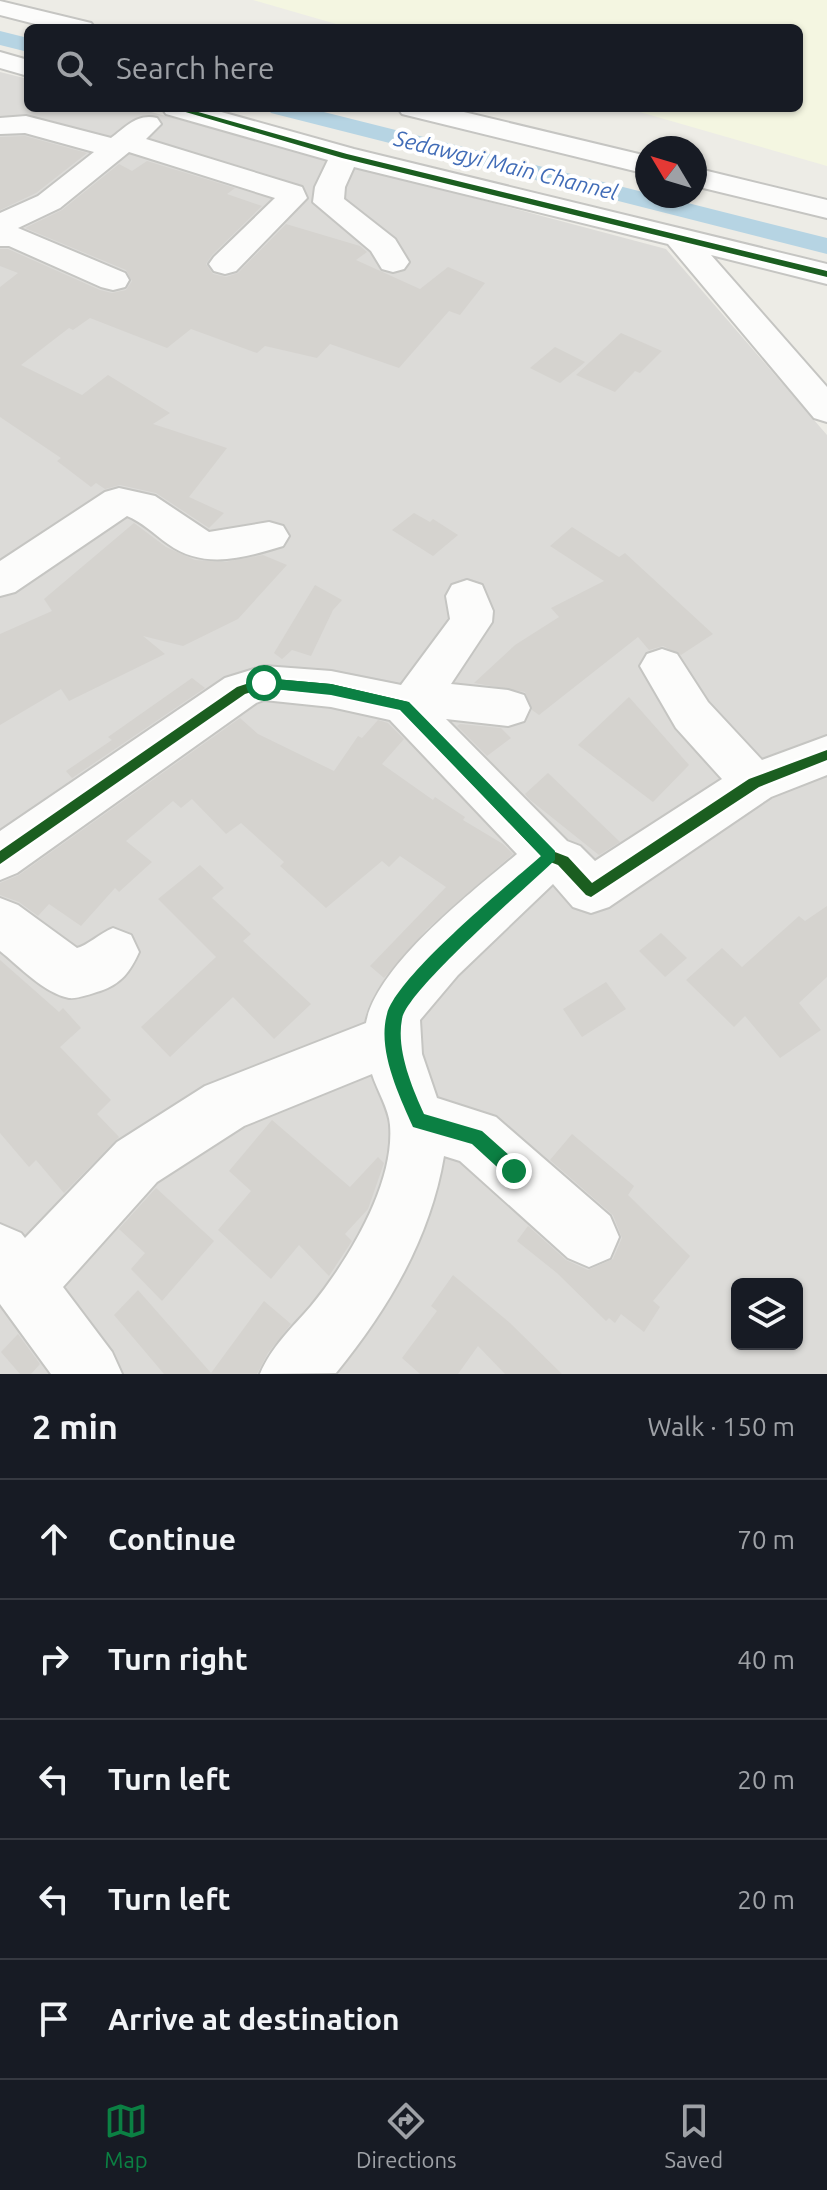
<!DOCTYPE html>
<meta charset="utf-8">
<style>
:root{--surface:#171b24;--page:#242831;--text:#f1f3f6;--muted:#9ea1a6;--line:#363941;--accent:#0b8043}
body{margin:0;font-family:Ubuntu,sans-serif;background:var(--page);color:var(--text)}
.controls{position:absolute;right:24px;bottom:24px;display:grid;overflow:hidden;border-radius:12px;box-shadow:0 2px 6px #0004}
.controls button{width:72px;height:72px;display:grid;place-items:center;padding:0;border:0;border-bottom:2px solid var(--line);background:var(--surface);color:var(--text);font:40px sans-serif}
.compass{position:absolute;left:635px;top:136px;width:72px;height:72px;border-radius:50%;background:var(--surface);box-shadow:0 2px 6px #0004;rotate:308deg}
.stop{position:absolute;width:24px;height:24px;margin:-18px;border:6px solid #0b8043;border-radius:50%;background:#fff}
.stop.end{background:#0b8043;border-color:#fff;box-shadow:0 2px 8px #0008}
.list{margin:0;padding:0;list-style:none}
h2{display:flex;justify-content:space-between;align-items:center;height:104px;margin:0;padding:0 32px;font-size:34px}
h2 small{font-size:26px;font-weight:400;color:var(--muted)}
.list li{display:grid;grid-template-columns:52px 1fr auto;gap:24px;align-items:center;box-sizing:border-box;height:120px;padding:0 32px;border-top:2px solid var(--line)}
.list b{display:block;font-size:30px;white-space:nowrap}
.list em{font-size:26px;font-style:normal;color:var(--muted)}
.icon{flex:none;width:44px;height:44px;fill:none;stroke:currentColor;stroke-width:2;stroke-linecap:round;stroke-linejoin:round}
.map{position:relative;flex:none;width:827px;height:1374px;overflow:hidden}
.search{position:absolute;background:var(--surface);box-shadow:0 2px 6px #0004;left:24px;right:24px;top:24px;height:88px;display:flex;align-items:center;gap:20px;box-sizing:border-box;padding:0 28px;border-radius:12px;color:var(--muted);font-size:30px}
.sheet{height:704px;background:var(--surface)}
nav{display:flex;justify-content:space-around;align-items:center;box-sizing:border-box;height:112px;border-top:2px solid var(--line);background:var(--surface);font-size:22px;color:var(--muted)}
nav a{display:grid;justify-items:center;gap:4px}
nav .on{color:var(--accent)}
.map>svg:first-child{display:block}
.residential{fill:#dcdbd8;fill-rule:evenodd}
.education{fill:#f4f6e1}
.lines{fill:none;stroke-linecap:round;stroke-linejoin:round}
.canal{fill:#b6d4e3;fill-rule:evenodd}
.building{fill:#d5d3cf}
.minor-casing{stroke:#c5c5c2;stroke-width:4}
.minor{fill:#fcfcfb;fill-rule:evenodd}
.cycleway-casing{stroke:#fff;stroke-width:5}
.cycleway{fill:#1b5e20;fill-rule:evenodd}
.route{fill:#0b8043}
.labels{text-anchor:middle;stroke-width:8;stroke-linejoin:round;paint-order:stroke}
.far-water-label{font-size:22px;font-style:italic;fill:#416cb7;stroke:#fff}
</style>
<div class="map">
<svg width="827" height="1374" viewBox="0 0 827 1374">
<rect width="100%" height="100%" fill="#edece6"/>
<path class="residential" d="M0 72 28 79V108H136L666 249 827 435V1374H0ZM737 1284H797V1344H737Z"/>
<polygon class="education" points="253,0 827,0 827,166 626,108 799,108 799,28 350,28"/>
<g class="lines">
<g class="canal">
<polygon points="0,31 28,38 28,52 0,45"/>
<polygon points="267,108 308,108 647,193 647,196 660,196 827,238 827,254 271,113"/>
</g>
</g>
<g class="building">
<polygon points="25,136 87,153 36,193 0,210 0,137"/>
<polygon points="147,161 235,188 227,194 262,206 212,255 206,264 213,274 226,277 238,273 286,224 360,246 367,252 356,260 420,289 448,267 485,283 460,315 449,311 399,368 330,344 317,358 265,346 257,353 191,329 167,348 90,318 73,330 69,328 21,365 82,395 108,375 170,413 153,424 227,448 189,497 224,513 209,528 156,493 120,485 105,489 96,483 91,487 57,461 61,458 0,417 0,287 18,273 0,266 0,249 8,249 100,290 112,293 126,290 132,281 126,270 25,228 62,210 119,164 132,171"/>
<polygon points="621,333 662,351 640,373 635,371 615,392 576,375"/>
<polygon points="555,347 585,362 560,383 530,368"/>
<polygon points="414,513 430,522 433,519 458,535 433,556 392,530"/>
<polygon points="134,523 166,547 195,560 225,562 263,555 287,565 238,619 183,646 143,636 165,654 69,701 61,689 0,725 0,634 52,611 44,599"/>
<polygon points="572,527 619,557 625,553 713,634 681,655 663,646 649,650 638,637 539,715 532,710 525,692 474,683 515,645 559,617 551,608 604,581 550,546"/>
<polygon points="315,585 342,600 333,610 311,656 292,650 282,659 274,653"/>
<polygon points="192,678 205,688 72,778 66,771 112,740 108,737"/>
<polygon points="629,697 689,765 653,802 578,745"/>
<polygon points="240,718 258,734 334,771 358,736 362,738 378,720 388,723 404,739 382,764 433,800 435,797 465,817 463,820 503,844 513,854 427,929 384,978 370,966 446,887 400,856 389,867 382,861 326,908 280,866 284,862 241,823 226,834 192,799 181,808 173,801 126,841 152,862 119,892 115,888 81,926 49,904 38,916 19,902 0,895 0,883 19,875"/>
<polygon points="460,724 501,728 511,738 487,756 457,726"/>
<polygon points="548,773 620,842 599,855 529,799 525,794"/>
<polygon points="200,865 224,888 212,898 251,934 243,941 311,1004 274,1039 233,997 170,1057 141,1027 216,957 158,899"/>
<polygon points="827,906 827,977 799,1003 821,1030 780,1058 745,1016 734,1027 686,980 722,948 742,967 799,916 805,921"/>
<polygon points="661,933 687,958 665,977 639,951"/>
<polygon points="0,960 59,1012 63,1008 81,1028 60,1047 111,1100 97,1114 119,1137 64,1193 36,1160 29,1167 0,1133"/>
<polygon points="606,982 626,1009 582,1037 563,1009"/>
<polygon points="272,1120 350,1187 378,1157 384,1163 368,1209 345,1234 352,1241 329,1276 299,1245 271,1279 218,1230 251,1191 229,1171"/>
<polygon points="572,1134 634,1186 628,1195 690,1256 653,1301 660,1307 644,1332 621,1314 615,1323 609,1318 606,1321 557,1273 517,1241 528,1226 566,1260 588,1270 613,1259 622,1238 613,1215 550,1160"/>
<polygon points="156,1188 214,1241 162,1301 131,1269 145,1253 119,1229"/>
<polygon points="453,1275 510,1323 562,1374 505,1374 478,1346 458,1374 420,1374 402,1358 437,1311 431,1306"/>
<polygon points="138,1290 211,1373 264,1301 291,1324 268,1353 257,1374 164,1374 114,1315"/>
<polygon points="18,1334 40,1364 31,1374 20,1374 1,1352"/>
</g>
<g class="lines">
<g class="minor-casing">
<g id="minor">
<polygon points="0,1 91,23 95,28 51,28 0,15"/>
<polygon points="0,52 28,60 28,76 0,68"/>
<polygon points="162,108 207,108 354,149 827,264 827,284 711,255 827,387 827,422 814,418 668,244 354,167 345,187 344,199 395,239 409,262 404,269 393,272 382,269 371,251 313,202 315,187 328,160 166,114"/>
<polygon points="398,108 447,108 647,156 647,174 402,114"/>
<path d="M26 116 111 138C126 127 137 113 157 118L161 124 146 139 302 187 307 198 236 271 225 274 214 271 209 264 214 257 275 198 129 152 60 208 18 228 125 273 129 280 125 287 113 290 101 287 9 246H0V213L38 196 94 152 25 133 0 134V118Z"/>
<polygon points="695,168 827,200 827,218 695,186"/>
<path d="M119 488 155 496 209 532 269 522 283 526 289 536 283 546C244 558 204 570 168 544 154 534 142 522 127 516L15 592 0 596V561L105 492Z"/>
<path d="M467 580 482 585 493 611 492 622 451 684 508 690 524 695 530 708 524 721 508 726 446 719 567 841 580 846 595 861 722 779 676 728 640 666 647 654 662 649 677 654 708 702 762 760 827 736V775L771 797 609 907 591 913 573 907 553 884 458 975 420 1020 422 1054 437 1098 496 1117 610 1216 619 1237 610 1258 589 1267 568 1258 460 1161 444 1156C430 1239 388 1309 336 1373L260 1374C272 1346 291 1329 311 1306 347 1262 395 1185 390 1125 389 1109 377 1090 372 1074L244 1126 157 1182 63 1287 112 1352 122 1374H51L0 1304V1224L21 1233 25 1238 117 1142 205 1086 366 1023C377 965 472 892 517 854L390 720 331 707 264 700 256 703 17 873 0 880V831L225 678 264 666 331 671 401 685 450 619 446 596 452 585Z"/>
<path d="M0 898 18 905 77 948C87 946 100 933 113 928L131 935 139 952C130 972 121 984 100 991 91 994 77 999 69 998 44 993 19 966 0 951Z"/>
</g>
</g>
<use href="#minor" class="minor"/>
<g class="cycleway-casing">
<g id="cycleway">
<polygon points="172,108 184,108 347,154 827,271 827,277 342,158"/>
<polygon points="264,678 331,684 408,702 555,852 568,857 592,883 749,779 827,750 827,760 759,787 591,897 586,895 558,865 545,860 400,709 331,694 264,688 245,694 0,864 0,851 237,687"/>
</g>
</g>
<use href="#cycleway" class="cycleway"/>
</g>
<path class="route" d="M264 678 331 684 409 702 555 851V860C527 887 407 990 402 1019 396 1050 412 1087 424 1114L482 1131 520 1165 523 1171 520 1177 514 1180 508 1177 472 1144 413 1127C399 1095 377 1050 387 1014 397 976 507 886 541 856L400 710 331 695 264 688 258 683Z"/>
<g class="labels">
<g class="far-water-label">
<text transform="translate(506 165) rotate(14)" y="8">Sedawgyi Main Channel</text>
</g>
</g>
</svg>
<div class="controls">
<button><svg class="icon" aria-label="layers" viewBox="0 0 24 24"><path d="M12 4l9 5-9 5-9-5zM3 14l9 5 9-5"/></svg></button>
</div>
<svg class="compass" viewBox="-18 -18 36 36"><path d="M0-13l5 13h-10z" fill="#e53935"/><path d="M0 13l5-13h-10z" fill="#9ea1a6"/></svg>
<div class="stop" style="left:264px;top:683px"></div>
<div class="stop end" style="left:514px;top:1171px"></div>
<div class="search"><svg class="icon" aria-label="search" viewBox="0 0 24 24"><circle cx="10" cy="10" r="6"/><path d="M15 15l6 6"/></svg>Search here</div>
</div>
<section class="sheet">
<h2>2 min<small>Walk · 150 m</small></h2>
<ul class="list">
<li><svg class="icon" aria-label="ahead" viewBox="0 0 24 24"><path d="M12 20V5M6 11l6-6 6 6"/></svg><div><b>Continue</b></div><em>70 m</em></li>
<li><svg class="icon" aria-label="right" viewBox="0 0 24 24"><path d="M7 20v-9h11M14 6l5 5-5 5"/></svg><div><b>Turn right</b></div><em>40 m</em></li>
<li><svg class="icon" aria-label="left" viewBox="0 0 24 24"><path d="M17 20v-9H6M10 6l-5 5 5 5"/></svg><div><b>Turn left</b></div><em>20 m</em></li>
<li><svg class="icon" aria-label="left" viewBox="0 0 24 24"><path d="M17 20v-9H6M10 6l-5 5 5 5"/></svg><div><b>Turn left</b></div><em>20 m</em></li>
<li><svg class="icon" aria-label="arrive" viewBox="0 0 24 24"><path d="M6 21V4h12l-3 4 3 4H6"/></svg><div><b>Arrive at destination</b></div></li>
</ul>
</section>
<nav>
<a class="on"><svg class="icon" aria-label="map" viewBox="0 0 24 24"><path d="M3 6l6-2 6 2 6-2v14l-6 2-6-2-6 2zM9 4v14M15 6v14"/></svg>Map</a>
<a><svg class="icon" aria-label="directions" viewBox="0 0 24 24"><path d="M12 3l9 9-9 9-9-9zM9 14v-3h6M13 9l2 2-2 2"/></svg>Directions</a>
<a><svg class="icon" aria-label="saved" viewBox="0 0 24 24"><path d="M7 4h10v16l-5-4-5 4z"/></svg>Saved</a>
</nav>
